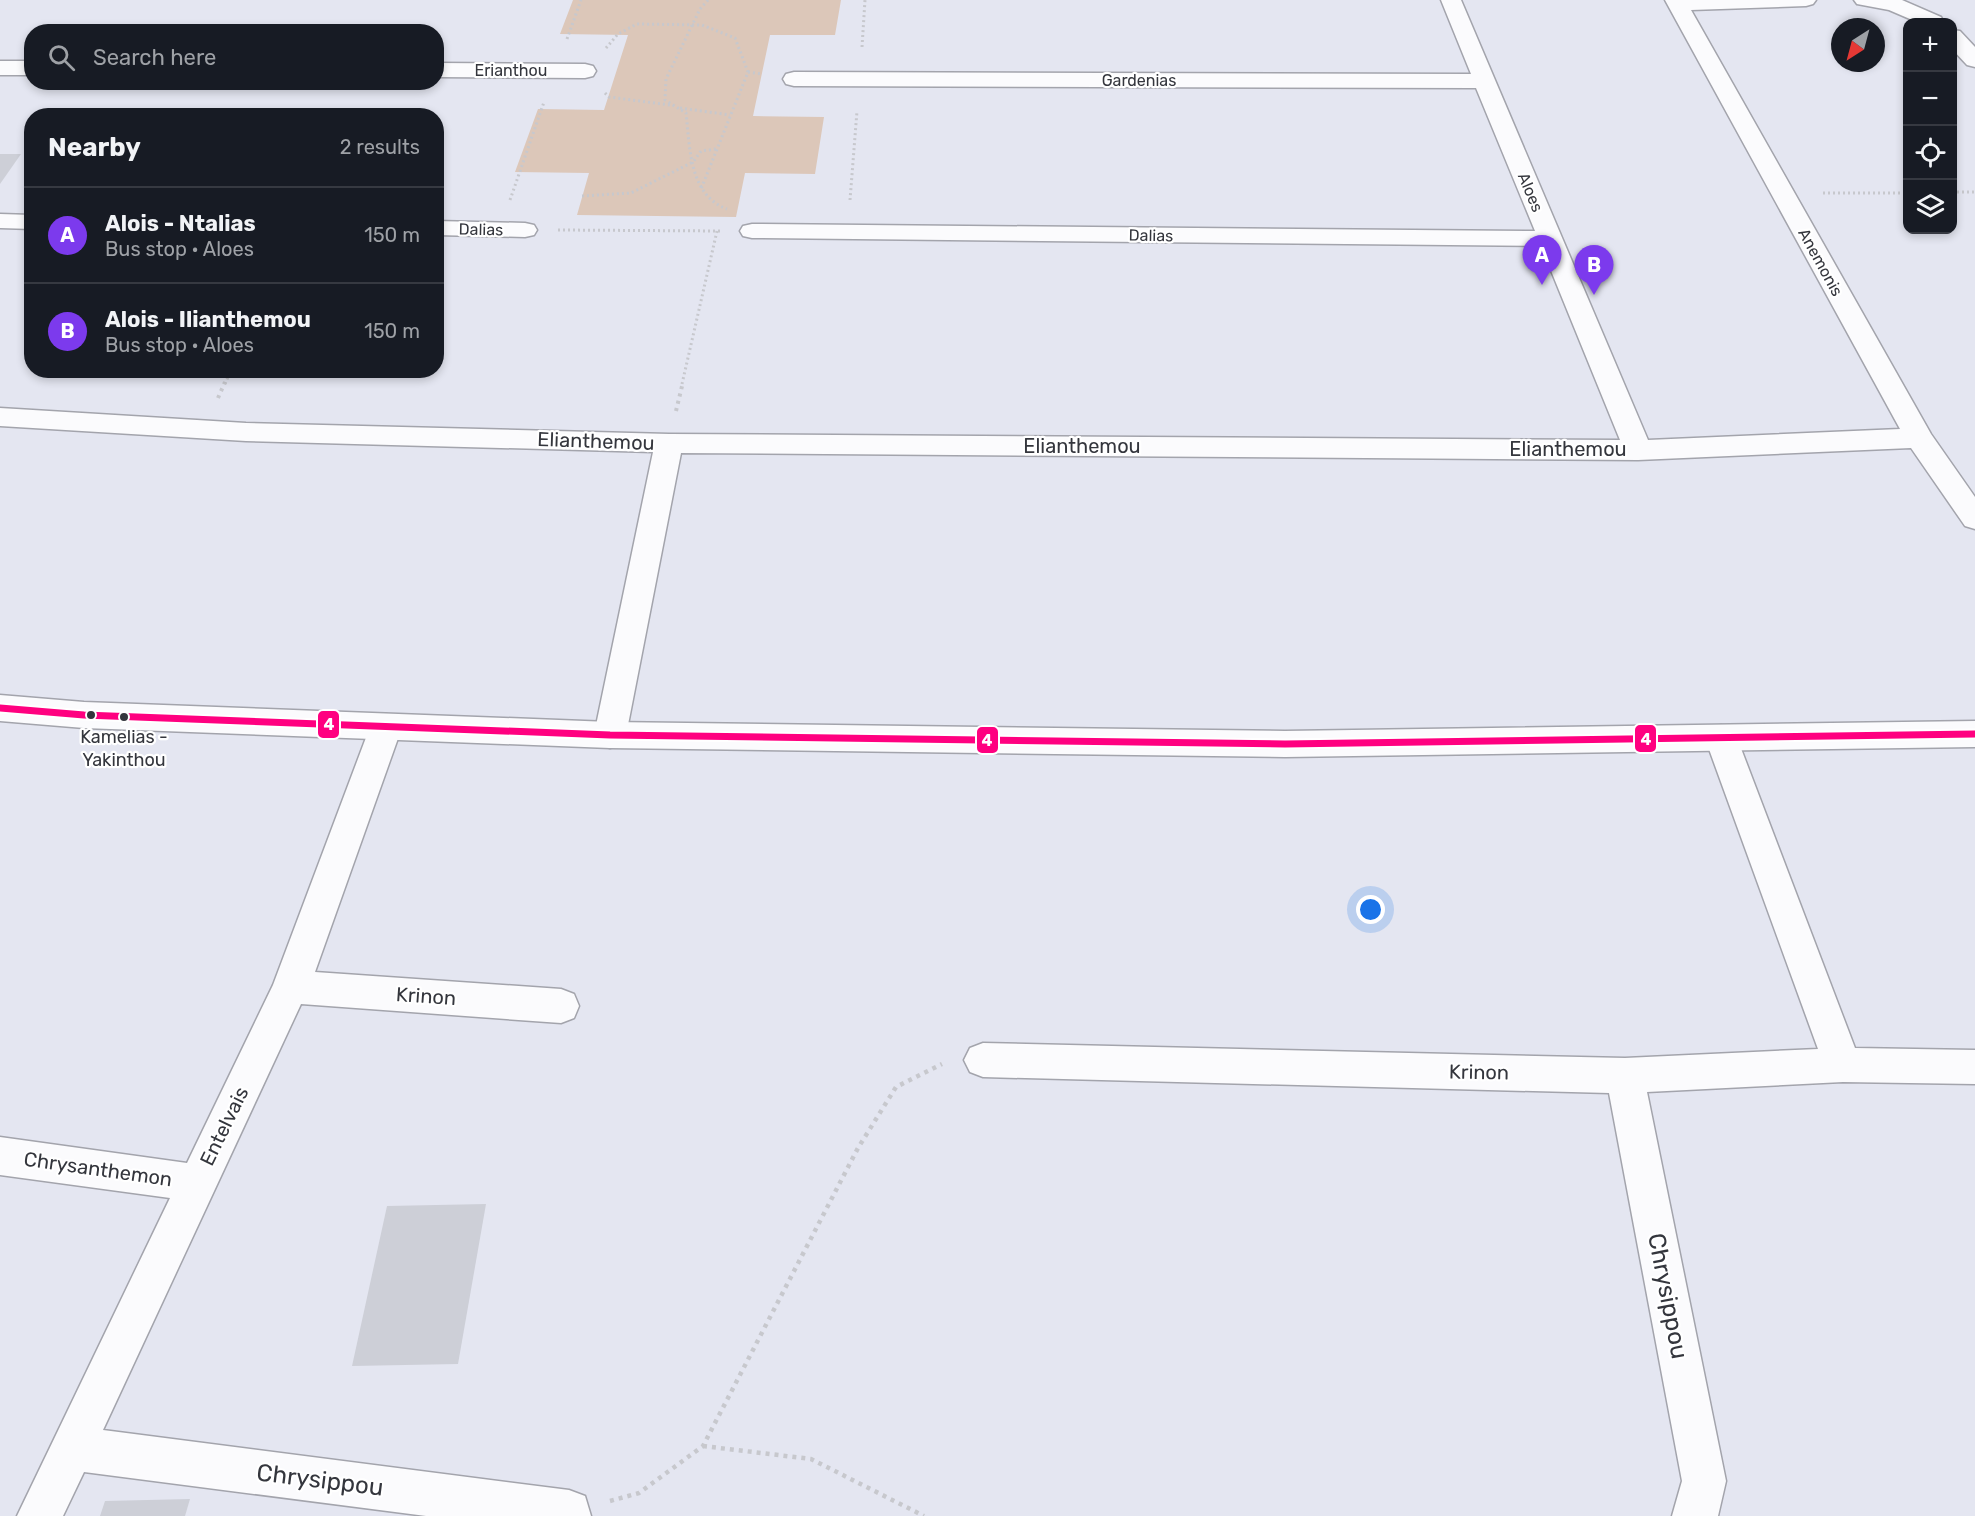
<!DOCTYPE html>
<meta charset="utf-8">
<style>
:root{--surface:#171b24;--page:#20242c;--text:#f1f3f6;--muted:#9ea1a6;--line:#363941;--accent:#7c3aed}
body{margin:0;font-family:Rubik,sans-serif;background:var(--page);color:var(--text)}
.controls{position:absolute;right:18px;top:18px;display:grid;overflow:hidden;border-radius:12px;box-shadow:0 3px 9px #0003}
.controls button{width:54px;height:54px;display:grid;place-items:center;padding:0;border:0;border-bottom:2px solid var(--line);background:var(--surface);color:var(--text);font:30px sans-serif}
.compass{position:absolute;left:1831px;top:18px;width:54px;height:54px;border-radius:50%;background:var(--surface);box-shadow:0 3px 9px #0003;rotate:216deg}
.you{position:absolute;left:1371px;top:910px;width:21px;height:21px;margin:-15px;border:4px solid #fff;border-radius:50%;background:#1a73e8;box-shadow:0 0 0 9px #1a73e833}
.badge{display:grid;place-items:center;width:39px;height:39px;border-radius:50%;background:var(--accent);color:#fff;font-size:20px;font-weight:700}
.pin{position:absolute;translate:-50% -50px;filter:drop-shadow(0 2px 3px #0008)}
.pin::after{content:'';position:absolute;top:32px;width:21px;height:18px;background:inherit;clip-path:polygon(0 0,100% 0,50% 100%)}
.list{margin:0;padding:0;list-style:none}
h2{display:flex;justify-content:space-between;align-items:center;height:78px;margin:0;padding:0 24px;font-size:26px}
h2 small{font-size:20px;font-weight:400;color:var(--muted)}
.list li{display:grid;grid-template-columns:39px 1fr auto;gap:18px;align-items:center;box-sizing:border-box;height:96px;padding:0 24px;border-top:2px solid var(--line)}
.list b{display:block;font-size:22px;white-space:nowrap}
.list p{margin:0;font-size:20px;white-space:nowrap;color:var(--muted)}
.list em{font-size:20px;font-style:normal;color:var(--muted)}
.icon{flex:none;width:33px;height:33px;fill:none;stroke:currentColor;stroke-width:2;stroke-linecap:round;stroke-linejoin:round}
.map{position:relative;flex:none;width:1975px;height:1516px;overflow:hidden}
.search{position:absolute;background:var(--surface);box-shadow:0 3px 9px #0003;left:24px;top:24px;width:420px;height:66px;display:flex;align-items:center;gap:15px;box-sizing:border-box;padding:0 21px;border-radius:24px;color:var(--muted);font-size:22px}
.panel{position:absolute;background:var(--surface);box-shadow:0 3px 9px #0003;left:24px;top:108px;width:420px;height:270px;border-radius:24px}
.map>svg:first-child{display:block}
.green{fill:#dcc7b9}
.building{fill:#cdcfd7}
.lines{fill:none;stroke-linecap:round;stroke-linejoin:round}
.street-casing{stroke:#a3a4ac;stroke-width:3}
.secondary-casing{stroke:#a3a4ac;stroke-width:3}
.path-far2{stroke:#c7c8cd;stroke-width:3;stroke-dasharray:2 3;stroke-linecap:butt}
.path-far1{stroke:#c7c8cd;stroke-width:4;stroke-dasharray:3 4.5;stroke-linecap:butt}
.path{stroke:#c7c8cd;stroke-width:4.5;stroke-dasharray:4 5;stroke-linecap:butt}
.street{fill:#fbfbfd;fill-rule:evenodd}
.secondary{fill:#fbfbfd;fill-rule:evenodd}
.bus-1-casing{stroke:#fff;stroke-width:11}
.bus-1{stroke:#ff0080;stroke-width:7}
.bus-dot{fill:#34363d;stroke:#fff;stroke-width:2}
.labels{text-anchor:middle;stroke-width:4.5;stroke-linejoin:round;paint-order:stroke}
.far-street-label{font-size:16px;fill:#34363d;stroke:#fff}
.bus-label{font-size:18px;fill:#34363d;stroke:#fff}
.street-label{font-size:20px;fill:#34363d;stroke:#fff}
.near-street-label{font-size:24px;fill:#34363d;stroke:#fff}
.line-badge{stroke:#fff;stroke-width:2}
.badge-label{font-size:16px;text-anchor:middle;font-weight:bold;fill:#fff}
</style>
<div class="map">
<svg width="1975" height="1516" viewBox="0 0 1975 1516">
<rect width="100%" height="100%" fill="#e4e6f1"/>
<polygon class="green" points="573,0 841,0 835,35 770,35 753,116 824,117 815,174 745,173 736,217 577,215 589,173 515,172 538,109 604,110 628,35 560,34"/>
<g class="building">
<polygon points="0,154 21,154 0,184"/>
<polygon points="486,1204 458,1364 352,1366 387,1206"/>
<polygon points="190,1499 185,1516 100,1516 105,1501"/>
</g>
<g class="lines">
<g class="street-casing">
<g id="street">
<polygon points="1441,0 1461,0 1648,440 1900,429 1665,0 1816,0 1813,4 1806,6 1691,10 1931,434 1975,497 1975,529 1965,526 1911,448 1638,460 681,453 626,735 622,744 610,748 598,744 594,735 653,452 246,441 0,426 0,408 246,423 669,434 1620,440 1541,246 752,238 743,236 740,231 743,226 752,224 1535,231 1476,88 794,86 786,84 783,79 786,74 794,72 1471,74"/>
<polygon points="1854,0 1902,0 1941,17 1944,22 1917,22 1889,10 1857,4"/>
<polygon points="1952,30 1960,31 1975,47 1975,67 1967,65 1952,49"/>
<rect x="0" y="61" width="32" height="14"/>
<polygon points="436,63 585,64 593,66 596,71 593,76 585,78 436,77"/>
<polygon points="0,214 32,215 32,229 0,228"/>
<polygon points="436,221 525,223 534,225 537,230 534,235 525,237 436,235"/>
<polygon points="386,714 397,718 402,727 315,972 561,989 574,994 579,1006 574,1018 561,1023 301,1004 103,1430 569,1490 585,1496 591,1516 426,1516 84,1472 63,1516 17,1516 170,1198 0,1175 0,1137 187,1163 273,985 370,727 375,718"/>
<polygon points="1721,725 1733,729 1737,738 1855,1048 1975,1050 1975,1084 1843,1082 1647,1092 1726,1481 1718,1516 1672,1516 1682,1481 1609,1093 983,1077 970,1072 964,1060 970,1048 983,1043 1625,1058 1818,1049 1705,738 1709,729"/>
</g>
</g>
<g class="secondary-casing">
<polygon id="secondary" points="0,695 84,702 610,722 1285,731 1975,721 1975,747 1285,757 610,748 84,728 0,721"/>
</g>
<g class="path-far2">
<path d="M708 0 700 9 666 79 665 100 686 113C690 148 689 195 727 209"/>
<polyline points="567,39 581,0"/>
<polyline points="862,47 865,0"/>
<polyline points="606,48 618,34 637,24 702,25 735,38 748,72 701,189"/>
<polyline points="748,72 762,74"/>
<polyline points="605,93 609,97 670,105"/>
<polyline points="680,108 730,115"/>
<polyline points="1952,192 1975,192"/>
<polyline points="1823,193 1908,193"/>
<polyline points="582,196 631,193 693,162 701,151 716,149"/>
<polyline points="510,200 544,102"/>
<polyline points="850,200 857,111"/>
<polyline points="558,230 721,231"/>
<polyline points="225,384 231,370"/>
<polyline points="682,384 717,231"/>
</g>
<g class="path-far1">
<polyline points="218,398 225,382"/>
<polyline points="676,411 683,382"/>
</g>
<g class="path">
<polyline points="703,1446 811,1459 924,1516"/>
<polyline points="610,1501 639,1493 703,1446 858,1148 896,1087 942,1064"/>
</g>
<use href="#street" class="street"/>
<use href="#secondary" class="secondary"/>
<g class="bus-1-casing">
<polyline id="bus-1" points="0,708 84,715 610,735 1285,744 1975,734"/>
</g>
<use href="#bus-1" class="bus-1"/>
</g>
<g class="bus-dot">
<circle cx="91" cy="715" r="5"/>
<circle cx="124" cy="717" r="5"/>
</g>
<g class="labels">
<g class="far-street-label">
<text x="511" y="76">Erianthou</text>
<text x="1139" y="86">Gardenias</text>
<text transform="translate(1531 192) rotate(67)" y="6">Aloes</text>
<text transform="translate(481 229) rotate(1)" y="6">Dalias</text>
<text transform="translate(1151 235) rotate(1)" y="6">Dalias</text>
<text transform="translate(1821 262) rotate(61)" y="6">Anemonis</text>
</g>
<g class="bus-label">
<text x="124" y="743">Kamelias -<tspan x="124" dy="23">Yakinthou</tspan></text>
</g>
<g class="street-label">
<text transform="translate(596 441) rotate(2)" y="7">Elianthemou</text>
<text x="1082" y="453">Elianthemou</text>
<text x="1568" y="456">Elianthemou</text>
<text transform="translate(426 996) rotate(4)" y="7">Krinon</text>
<text transform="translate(1479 1072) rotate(1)" y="7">Krinon</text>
<text transform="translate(224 1126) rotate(-64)" y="7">Entelvais</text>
<text transform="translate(98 1169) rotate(8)" y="7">Chrysanthemon</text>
</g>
<g class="near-street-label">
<text transform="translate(1668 1296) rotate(79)" y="8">Chrysippou</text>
<text transform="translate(320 1480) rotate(7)" y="8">Chrysippou</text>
</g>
</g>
<g class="line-badge">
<rect x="317" y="710" width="23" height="29" rx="6" fill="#ff0080"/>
<rect x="1634" y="724" width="23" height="29" rx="6" fill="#ff0080"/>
<rect x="976" y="726" width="23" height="28" rx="6" fill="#ff0080"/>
</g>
<g class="badge-label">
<text x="329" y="730">4</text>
<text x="1646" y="745">4</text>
<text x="987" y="746">4</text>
</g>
</svg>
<div class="controls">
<button>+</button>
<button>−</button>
<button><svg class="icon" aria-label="locate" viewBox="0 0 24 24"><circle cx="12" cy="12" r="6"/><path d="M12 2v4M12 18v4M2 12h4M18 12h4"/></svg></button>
<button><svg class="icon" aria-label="layers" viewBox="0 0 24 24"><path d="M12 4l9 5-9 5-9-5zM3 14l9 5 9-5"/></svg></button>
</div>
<svg class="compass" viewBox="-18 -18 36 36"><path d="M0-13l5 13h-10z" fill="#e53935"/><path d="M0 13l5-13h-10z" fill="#9ea1a6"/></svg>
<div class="you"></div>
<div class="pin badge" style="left:1542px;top:285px">A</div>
<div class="pin badge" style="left:1594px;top:295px">B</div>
<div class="search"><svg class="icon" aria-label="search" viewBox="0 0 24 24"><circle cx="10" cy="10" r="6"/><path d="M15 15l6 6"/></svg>Search here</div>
<section class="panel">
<h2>Nearby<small>2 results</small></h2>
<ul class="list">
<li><span class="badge">A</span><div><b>Alois - Ntalias</b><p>Bus stop · Aloes</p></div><em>150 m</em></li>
<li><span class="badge">B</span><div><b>Alois - Ilianthemou</b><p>Bus stop · Aloes</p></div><em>150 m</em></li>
</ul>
</section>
</div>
